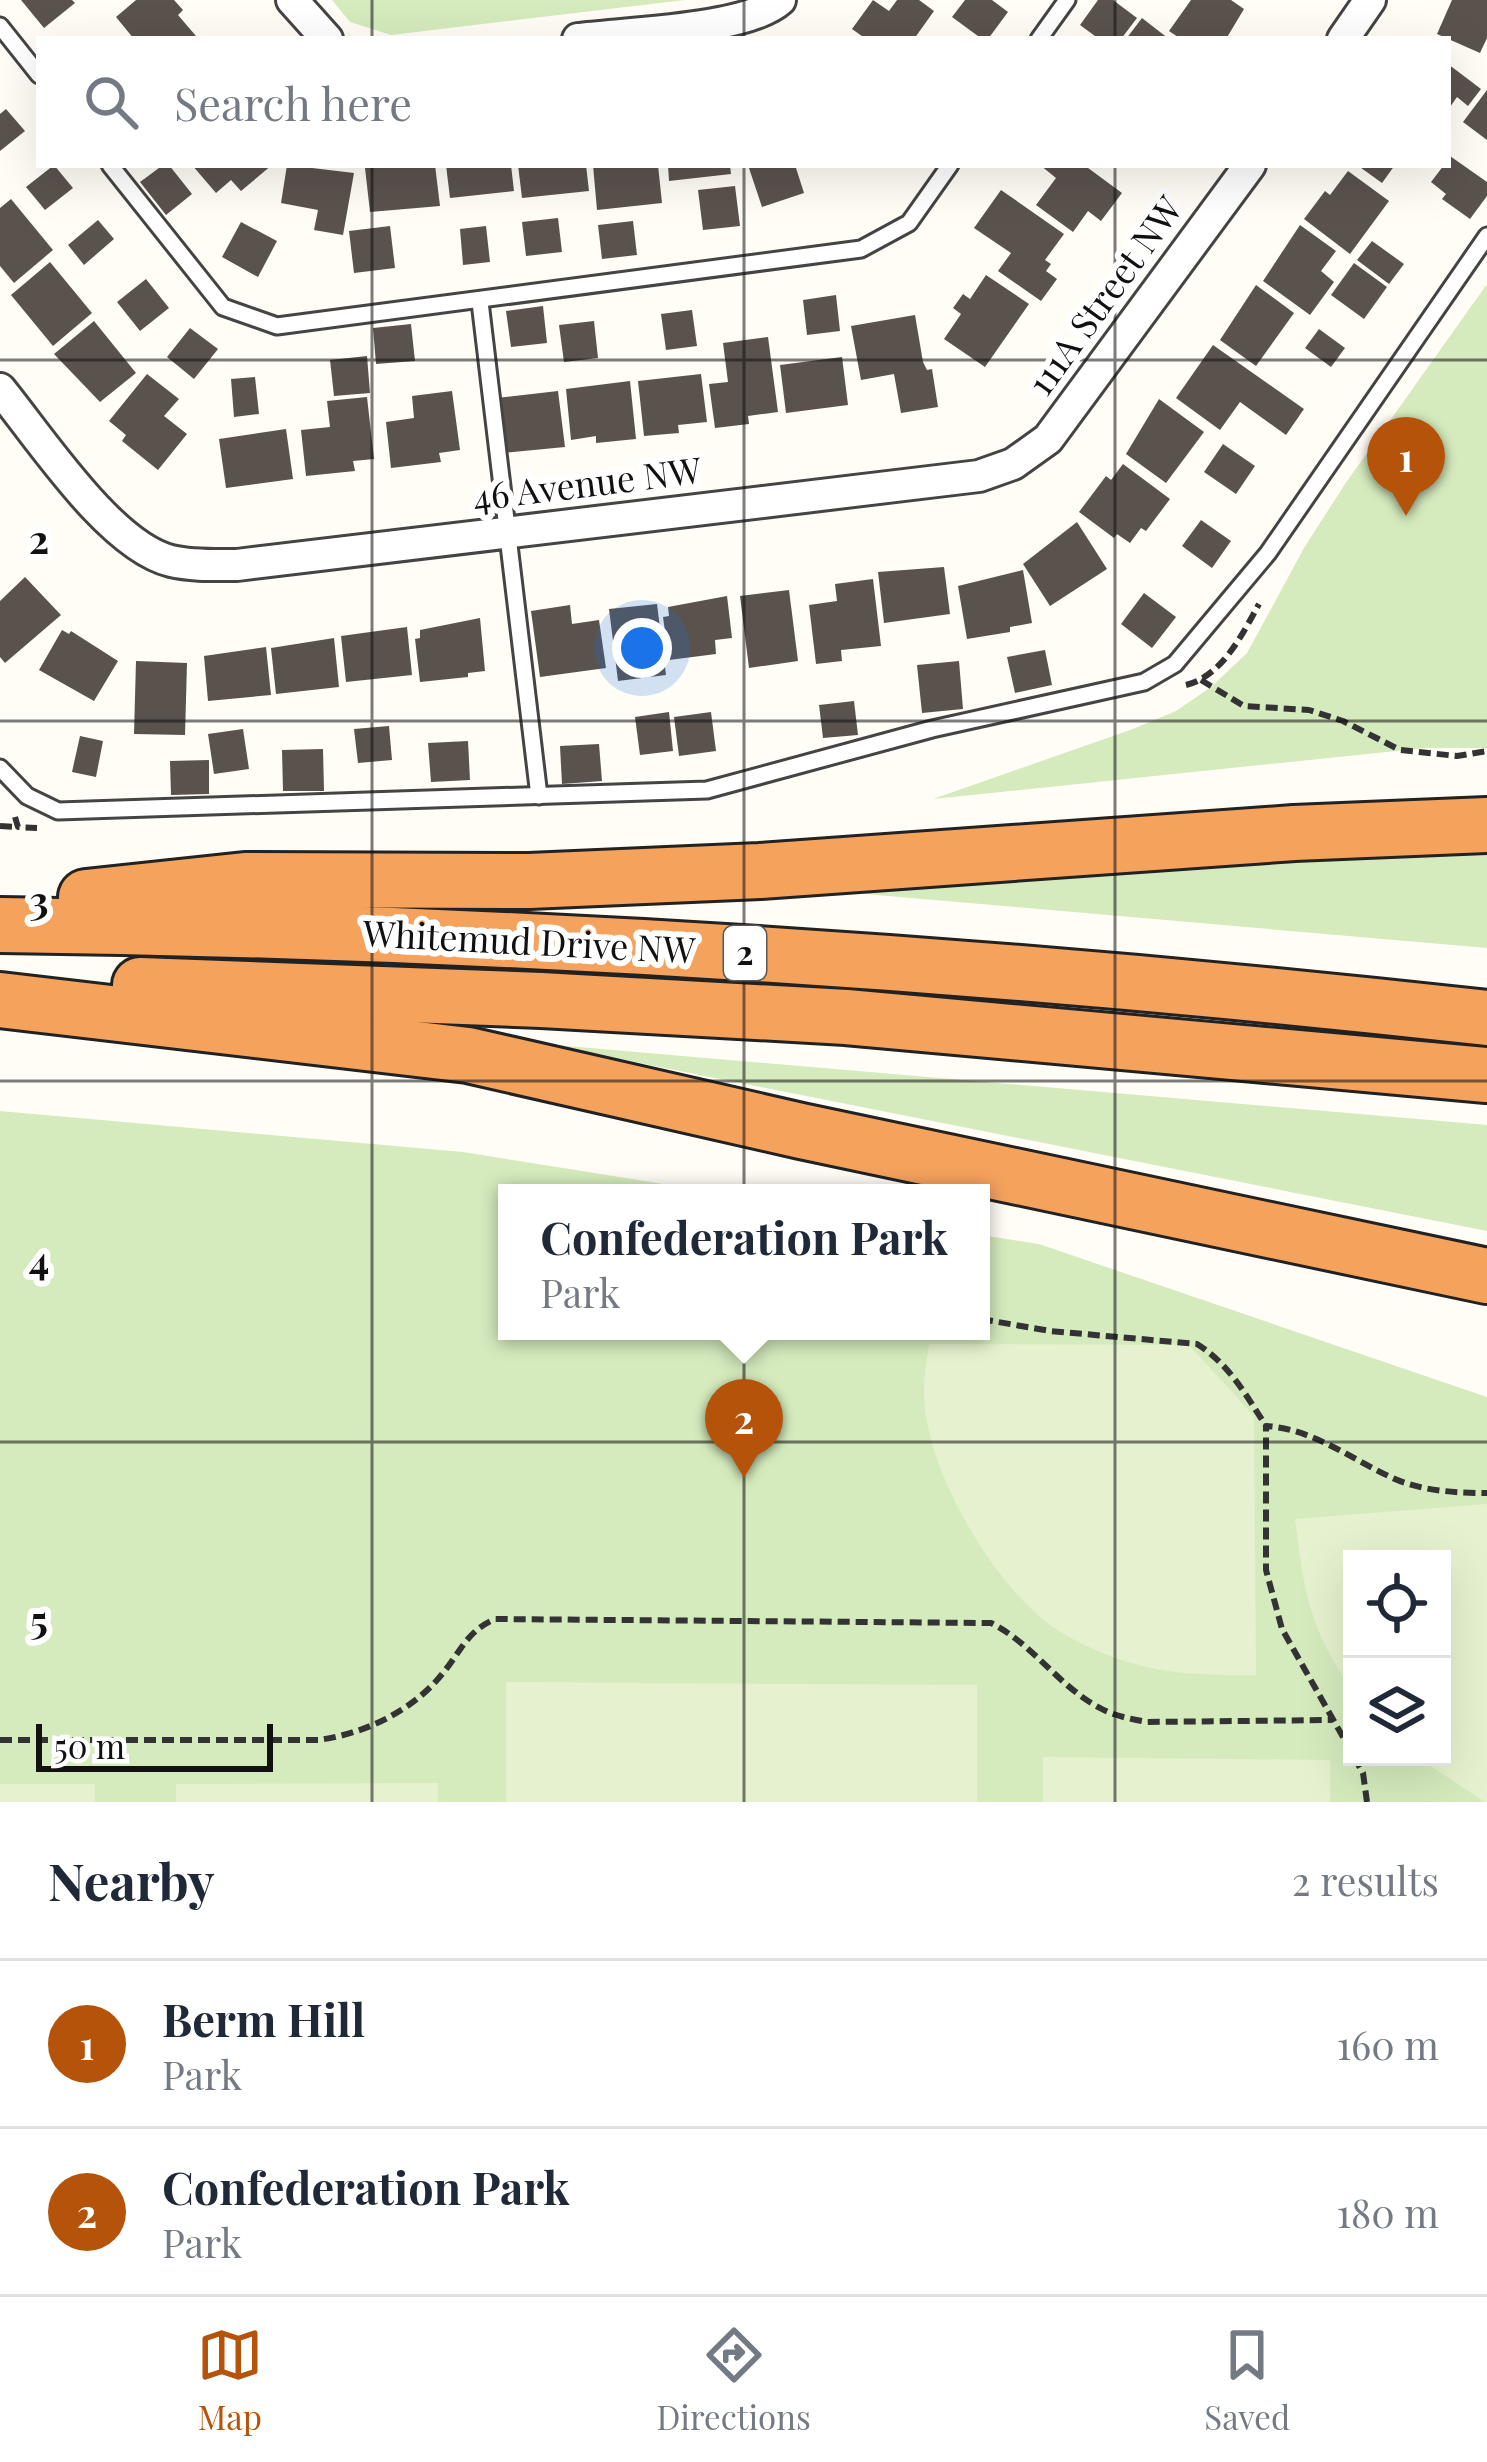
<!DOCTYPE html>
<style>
:root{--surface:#fff;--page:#f6f6f7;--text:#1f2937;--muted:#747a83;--line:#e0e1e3;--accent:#b45309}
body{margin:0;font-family:"Playfair Display",serif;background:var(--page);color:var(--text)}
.controls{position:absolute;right:36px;bottom:36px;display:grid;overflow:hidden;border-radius:0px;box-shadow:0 12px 48px #0002}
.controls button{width:108px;height:108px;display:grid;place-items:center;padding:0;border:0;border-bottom:3px solid var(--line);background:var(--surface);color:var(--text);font:60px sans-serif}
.scale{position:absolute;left:36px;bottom:30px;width:237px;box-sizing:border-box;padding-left:12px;border:6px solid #111;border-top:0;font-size:33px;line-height:42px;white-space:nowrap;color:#111;-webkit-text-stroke:9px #fff;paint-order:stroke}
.you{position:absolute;left:642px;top:648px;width:42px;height:42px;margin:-30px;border:9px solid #fff;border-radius:50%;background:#1a73e8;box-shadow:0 0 0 18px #1a73e833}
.badge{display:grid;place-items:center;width:78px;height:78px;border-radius:50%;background:var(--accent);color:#fff;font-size:39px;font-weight:700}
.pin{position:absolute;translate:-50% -99px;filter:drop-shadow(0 3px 6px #0008)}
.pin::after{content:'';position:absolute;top:63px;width:42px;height:36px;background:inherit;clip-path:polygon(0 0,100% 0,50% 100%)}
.popup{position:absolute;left:498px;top:1184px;width:492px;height:156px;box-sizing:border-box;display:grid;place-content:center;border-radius:0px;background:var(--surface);filter:drop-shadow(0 3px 9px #0005);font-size:39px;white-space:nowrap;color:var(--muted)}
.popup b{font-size:45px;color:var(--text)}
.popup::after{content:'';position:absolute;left:50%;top:100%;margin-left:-24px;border:24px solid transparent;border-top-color:var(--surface)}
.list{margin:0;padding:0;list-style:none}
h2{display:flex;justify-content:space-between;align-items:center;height:156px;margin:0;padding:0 48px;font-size:51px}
h2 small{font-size:39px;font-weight:400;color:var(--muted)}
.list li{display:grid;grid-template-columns:78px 1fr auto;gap:36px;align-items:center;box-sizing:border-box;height:168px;padding:0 48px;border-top:3px solid var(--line)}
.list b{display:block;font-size:45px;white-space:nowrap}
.list p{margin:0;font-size:39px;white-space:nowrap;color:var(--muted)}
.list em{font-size:39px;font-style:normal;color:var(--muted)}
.icon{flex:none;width:66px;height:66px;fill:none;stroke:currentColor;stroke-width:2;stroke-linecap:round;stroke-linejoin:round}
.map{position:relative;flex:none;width:1487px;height:1802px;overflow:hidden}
.search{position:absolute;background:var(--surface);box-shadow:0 12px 48px #0002;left:36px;right:36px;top:36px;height:132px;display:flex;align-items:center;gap:30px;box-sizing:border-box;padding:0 42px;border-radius:0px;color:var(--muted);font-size:45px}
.sheet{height:492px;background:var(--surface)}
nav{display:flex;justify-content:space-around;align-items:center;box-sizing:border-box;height:168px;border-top:3px solid var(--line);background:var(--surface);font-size:33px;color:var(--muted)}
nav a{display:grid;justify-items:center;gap:6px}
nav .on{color:var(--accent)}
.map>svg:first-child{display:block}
.green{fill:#d5ebbd;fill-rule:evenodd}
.pitch{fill:#e6f2cf}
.building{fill:#5a524d}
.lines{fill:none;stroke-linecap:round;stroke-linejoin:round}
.service-casing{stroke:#444;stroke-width:21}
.minor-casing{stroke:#444;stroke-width:36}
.motorway-casing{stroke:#222;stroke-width:60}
.path{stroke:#333;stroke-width:6;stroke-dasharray:12 6;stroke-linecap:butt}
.service{stroke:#fff;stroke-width:15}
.minor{stroke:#fff;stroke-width:30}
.motorway{stroke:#f5a25d;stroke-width:54}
.grid{fill:none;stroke:#111;stroke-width:3;stroke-opacity:0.55}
.labels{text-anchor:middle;stroke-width:12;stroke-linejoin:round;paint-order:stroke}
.shield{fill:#fff;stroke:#585858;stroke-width:3}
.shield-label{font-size:33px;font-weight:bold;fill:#111}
.street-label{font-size:36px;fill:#111;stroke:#fff}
.grid-label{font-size:39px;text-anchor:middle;font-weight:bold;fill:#111;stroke:#fff;stroke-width:12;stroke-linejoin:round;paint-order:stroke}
</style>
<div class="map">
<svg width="1487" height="1802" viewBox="0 0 1487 1802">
<rect width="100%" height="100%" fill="#fffdf5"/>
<g class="green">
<polygon points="332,0 685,0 391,35 350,22"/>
<polygon points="1487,284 1487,748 1425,748 933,799 1133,729 1176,711 1211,687 1247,653 1304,548 1345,484"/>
<polygon points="1487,850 1487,948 842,892"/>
<polygon points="544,1044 1487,1125 1487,1231"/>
<path d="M0 1111 463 1152 720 1193H507V1331H981V1235L1039 1244 1487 1397V1802H0ZM1352 1559H1442V1757H1352Z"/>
</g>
<g class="pitch">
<path d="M929 1344 1189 1345 1254 1416 1256 1675C1210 1675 1163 1675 1119 1659 1099 1652 1071 1640 1053 1627 992 1584 923 1466 924 1390 924 1375 927 1359 929 1344Z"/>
<path d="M1487 1504V1802H1485L1417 1757H1442V1559H1352V1690C1309 1628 1304 1592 1295 1519Z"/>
<polygon points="506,1682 977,1685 977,1802 506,1802"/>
<polygon points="1043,1757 1330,1760 1330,1802 1043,1802"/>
<polygon points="438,1783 438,1802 176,1802 176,1784"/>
<rect x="0" y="1784" width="95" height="18"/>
</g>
<g class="building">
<polygon points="21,0 72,0 75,3 44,28"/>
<polygon points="136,0 174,0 183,10 178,15 196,36 134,39 116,17"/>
<polygon points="873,0 889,11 897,0 919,0 934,11 914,39 866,39 852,29"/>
<polygon points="965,0 992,0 1008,12 988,39 982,39 952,17"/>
<polygon points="1098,0 1113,0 1137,18 1121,39 1099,39 1080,25"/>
<polygon points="1191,0 1231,0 1244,9 1226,39 1181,39 1169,31"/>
<polygon points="1452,0 1487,0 1487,38 1480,53 1437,34"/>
<polygon points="1142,18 1169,39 1126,39"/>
<polygon points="1448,64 1481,89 1468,106 1457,97 1448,110"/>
<polygon points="1487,90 1487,140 1463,122"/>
<polygon points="6,109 25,131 0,151 0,114"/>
<polygon points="1450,156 1487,182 1487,196 1470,219 1442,199 1446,194 1431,182 1444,165 1448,165"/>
<polygon points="54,165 73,188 45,210 26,187"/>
<polygon points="163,165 169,165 192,194 166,215 140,182"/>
<polygon points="192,165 272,165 241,191 231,180 216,193"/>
<polygon points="287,165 354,173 343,235 314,230 318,210 281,203"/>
<polygon points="391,165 435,165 440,206 370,212 365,168"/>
<polygon points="446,165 511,165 514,191 450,198"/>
<polygon points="518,165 586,165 589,191 522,198"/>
<polygon points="593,165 658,165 662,203 597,210"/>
<polygon points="668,165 730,165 731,174 669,181"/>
<polygon points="748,165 803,165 796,168 804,193 762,207"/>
<polygon points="1040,165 1084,165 1122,193 1101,221 1088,211 1073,232 1036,205 1056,178"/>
<polygon points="1357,165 1395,165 1382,183"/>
<polygon points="1348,171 1389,201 1350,254 1304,219 1325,191 1330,195"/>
<polygon points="735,186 740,226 703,230 698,190"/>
<polygon points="1001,190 1064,234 1045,260 1051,264 1046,271 1057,279 1041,301 998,271 1011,253 974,228"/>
<polygon points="11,199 53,250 14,283 0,266 0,208"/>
<polygon points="558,218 562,252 526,256 522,222"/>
<polygon points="98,220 114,239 84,265 68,245"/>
<polygon points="633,221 637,255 602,259 598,225"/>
<polygon points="241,222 277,241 258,277 222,257"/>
<polygon points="1300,225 1336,251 1321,271 1334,282 1310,315 1263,281"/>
<polygon points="390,226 395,268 354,273 349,231"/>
<polygon points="486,226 490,262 463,265 460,229"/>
<polygon points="1372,241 1404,264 1389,284 1357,260"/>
<polygon points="50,262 92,313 53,346 11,295"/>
<polygon points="1354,263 1387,287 1364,319 1331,295"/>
<polygon points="986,275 1029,304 985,367 944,339 961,314 953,308 963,294 970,299"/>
<polygon points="146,279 169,308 140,331 117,302"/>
<polygon points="1256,285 1294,313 1256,366 1220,340"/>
<polygon points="836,295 840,331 807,335 803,300"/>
<polygon points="543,306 547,343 511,347 506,311"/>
<polygon points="692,310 697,346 666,350 661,314"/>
<polygon points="915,315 923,362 927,370 932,369 938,407 901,413 894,374 861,380 851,326"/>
<polygon points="94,321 136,373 100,402 54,354"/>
<polygon points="594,321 598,358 564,362 559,325"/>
<polygon points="411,324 415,361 376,364 373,328"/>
<polygon points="190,328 218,349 194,379 167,357"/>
<polygon points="1319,329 1345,348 1331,367 1305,348"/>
<polygon points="768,337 778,412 748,416 749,424 715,428 709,384 728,382 723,343"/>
<polygon points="1213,345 1304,409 1286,435 1240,402 1220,430 1176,398"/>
<polygon points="367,356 370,393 334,396 330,360"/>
<polygon points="842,357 848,405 786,413 780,365"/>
<polygon points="147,374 179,399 164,416 187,434 158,470 122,441 126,435 109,421"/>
<polygon points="701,374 707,422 678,425 679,433 644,436 638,381"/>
<polygon points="255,377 259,414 234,417 231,379"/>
<polygon points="630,381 636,439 596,443 596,436 571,440 566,389"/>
<polygon points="452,391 460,450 439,453 441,462 391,468 386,422 414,418 412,396"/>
<polygon points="558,391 565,447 502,453 496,398"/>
<polygon points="367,397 374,459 353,461 355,471 306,476 301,430 330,427 327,401"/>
<polygon points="1159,399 1204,432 1166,483 1126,454"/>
<polygon points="286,429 293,479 226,488 219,439"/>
<polygon points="1223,444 1255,466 1236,494 1204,472"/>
<polygon points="1123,464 1170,499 1146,531 1141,528 1130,543 1117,534 1114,538 1079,512 1106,476 1111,480"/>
<polygon points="1201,520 1231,541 1212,568 1182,546"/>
<polygon points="1077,522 1107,569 1050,606 1023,564"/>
<polygon points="944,567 950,614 884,623 878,572"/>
<polygon points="1023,570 1032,623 1010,627 1010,632 967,639 958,586"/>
<polygon points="25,577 61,615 5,663 0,657 0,601"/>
<polygon points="873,579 881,646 841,650 842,661 816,664 809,605 837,601 835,584"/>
<polygon points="789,590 798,661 749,668 740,596"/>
<polygon points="1144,593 1176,617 1152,648 1121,624"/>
<polygon points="727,596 732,638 715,640 716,654 669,660 663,617 669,616 668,607"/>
<polygon points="657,604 666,675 618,681 609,609"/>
<polygon points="570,605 572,624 599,620 606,668 540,677 531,611"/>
<polygon points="480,618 485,671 468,673 468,677 420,682 415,639 420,638 420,630"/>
<polygon points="407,627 412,675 346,682 341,636"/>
<polygon points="62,630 69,634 71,631 118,661 94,701 39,670"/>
<polygon points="334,638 339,687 276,694 271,648"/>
<polygon points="266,647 271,695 208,701 204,656"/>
<polygon points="1045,650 1052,685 1015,693 1007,657"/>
<polygon points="136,661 187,663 185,735 134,734"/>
<polygon points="959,661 963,709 922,713 917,665"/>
<polygon points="854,701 858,735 823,738 819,705"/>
<polygon points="669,712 673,751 640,755 635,717"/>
<polygon points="711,712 716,751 679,756 674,717"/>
<polygon points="389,726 392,760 358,763 354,729"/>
<polygon points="243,729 249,769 214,774 208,734"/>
<polygon points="80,736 103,741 96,777 72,772"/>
<polygon points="468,741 470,780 431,782 428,743"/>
<polygon points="599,744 602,781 562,784 560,746"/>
<polygon points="323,749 324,791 283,791 282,750"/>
<polygon points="209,760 209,794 171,795 170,761"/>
</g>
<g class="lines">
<g class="service-casing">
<g id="service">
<polyline points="0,26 39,75"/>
<polyline points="1039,39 1067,0"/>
<polyline points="110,165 223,307 277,326 861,249 909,223 950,165"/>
<polyline points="480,302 539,796"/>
<polyline points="0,768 27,796 58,811 707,790 932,729 1144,682 1175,664 1268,553 1487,236"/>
</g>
</g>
<g class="minor-casing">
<g id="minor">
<polyline points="292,0 327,39"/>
<path d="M578 39C626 33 747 30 780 0"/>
<polyline points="1343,39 1370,0"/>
<path d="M0 389C40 438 110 546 171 561 192 566 215 565 237 565L979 476 1013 464 1048 439 1250 165"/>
</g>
</g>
<g class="motorway-casing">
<g id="motorway">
<polyline points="86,897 245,880 529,881 760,871 1294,833 1487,825"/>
<path d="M0 925C497 931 993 963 1487 1018"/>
<polyline points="140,985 541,1000 846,1017 1487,1075"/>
<polyline points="0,1000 468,1055 801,1131 1487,1276"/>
</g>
</g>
<g class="path">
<polyline points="1201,680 1244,706 1309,710 1343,721 1400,750 1457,756 1487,751"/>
<path d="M1186 685C1222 676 1242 635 1259 604"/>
<polyline points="15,817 18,827 37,828"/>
<polyline points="0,826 18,827"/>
<path d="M981 1319 1050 1331 1197 1344C1229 1364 1246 1395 1266 1426"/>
<path d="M0 1740H318C364 1734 413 1711 443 1673 461 1651 467 1631 495 1619L991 1623C1033 1644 1058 1686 1100 1708 1114 1716 1131 1719 1147 1722L1331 1720"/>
<path d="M1352 1753 1282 1629 1266 1570V1426C1314 1429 1352 1460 1395 1479 1422 1491 1457 1493 1487 1493"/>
<polyline points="1354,1757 1363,1773 1367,1802"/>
</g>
<use href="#service" class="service"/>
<use href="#minor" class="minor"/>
<use href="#motorway" class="motorway"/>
</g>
<path class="grid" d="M372 0V39M744 0V39M1115 0V39M372 165V1802M744 165V1802M1115 165V1802M0 360H1487M0 721H1487M0 1081H1487M0 1442H1487"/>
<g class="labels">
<rect class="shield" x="724" y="926" width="42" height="54" rx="9"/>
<g class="shield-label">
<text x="745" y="965">2</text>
</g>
<g class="street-label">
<text transform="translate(1105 296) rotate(-54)" y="13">111A Street NW</text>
<text transform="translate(587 484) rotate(-7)" y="13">46 Avenue NW</text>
<text transform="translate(529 942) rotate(3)" y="13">Whitemud Drive NW</text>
</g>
</g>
<g class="grid-label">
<text x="39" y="554">2</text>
<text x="39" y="915">3</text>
<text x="39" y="1275">4</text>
<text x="39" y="1635">5</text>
</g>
</svg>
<div class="controls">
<button><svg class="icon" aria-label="locate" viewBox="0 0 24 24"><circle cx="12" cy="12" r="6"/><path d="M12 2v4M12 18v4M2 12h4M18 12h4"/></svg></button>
<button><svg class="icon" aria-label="layers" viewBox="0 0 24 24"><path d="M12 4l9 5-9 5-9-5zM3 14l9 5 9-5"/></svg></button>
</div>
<div class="scale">50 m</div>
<div class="you"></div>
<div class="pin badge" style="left:1406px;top:516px">1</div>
<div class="pin badge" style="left:744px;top:1478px">2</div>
<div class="popup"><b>Confederation Park</b>Park</div>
<div class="search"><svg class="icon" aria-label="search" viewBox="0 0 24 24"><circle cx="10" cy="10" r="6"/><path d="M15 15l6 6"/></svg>Search here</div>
</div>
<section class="sheet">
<h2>Nearby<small>2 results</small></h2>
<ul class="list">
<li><span class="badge">1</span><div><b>Berm Hill</b><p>Park</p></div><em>160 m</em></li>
<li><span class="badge">2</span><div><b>Confederation Park</b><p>Park</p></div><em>180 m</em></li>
</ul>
</section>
<nav>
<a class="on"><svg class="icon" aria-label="map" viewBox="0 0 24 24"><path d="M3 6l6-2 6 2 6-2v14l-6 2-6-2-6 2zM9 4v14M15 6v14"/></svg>Map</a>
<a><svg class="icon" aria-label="directions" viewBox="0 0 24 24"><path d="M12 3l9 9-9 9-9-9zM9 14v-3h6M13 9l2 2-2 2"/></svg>Directions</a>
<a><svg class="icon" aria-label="saved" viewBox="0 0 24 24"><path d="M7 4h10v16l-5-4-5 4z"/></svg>Saved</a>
</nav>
